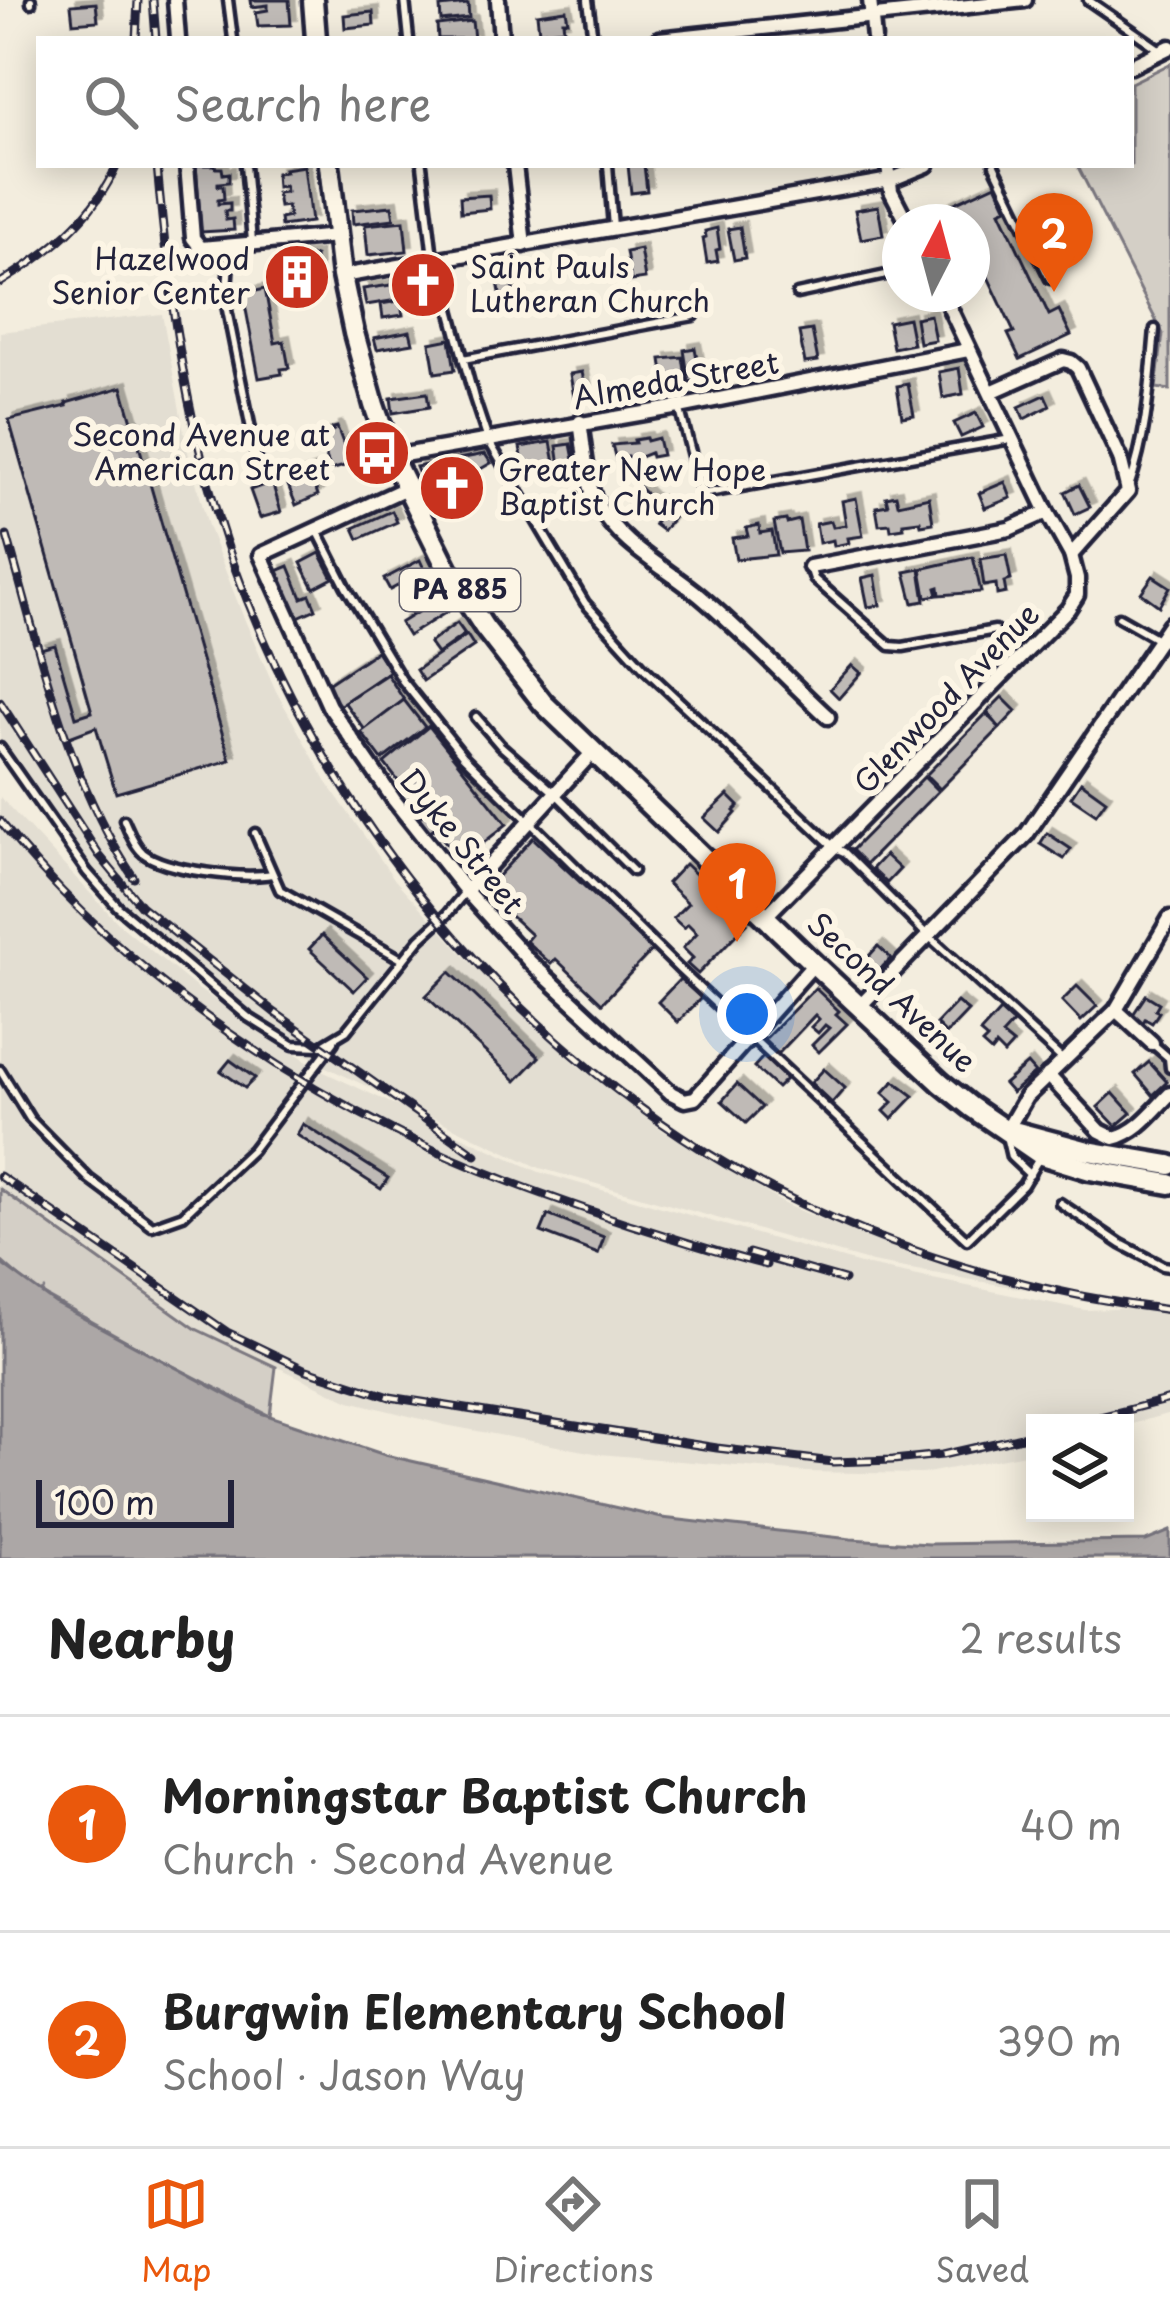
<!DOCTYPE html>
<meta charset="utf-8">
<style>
:root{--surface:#fff;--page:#f6f6f6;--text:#222;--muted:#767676;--line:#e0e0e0;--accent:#ea580c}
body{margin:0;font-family:"Playpen Sans",sans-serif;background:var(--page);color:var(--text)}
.controls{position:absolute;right:36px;bottom:36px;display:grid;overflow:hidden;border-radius:0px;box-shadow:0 6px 30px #0003}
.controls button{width:108px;height:108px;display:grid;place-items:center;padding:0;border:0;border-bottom:3px solid var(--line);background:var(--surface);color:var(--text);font:60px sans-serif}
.compass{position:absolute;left:882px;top:204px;width:108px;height:108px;border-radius:50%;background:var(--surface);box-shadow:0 6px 30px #0003;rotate:6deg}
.scale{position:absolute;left:36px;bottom:30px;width:198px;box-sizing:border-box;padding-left:12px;border:6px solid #22223b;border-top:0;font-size:33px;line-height:42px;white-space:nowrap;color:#22223b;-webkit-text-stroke:9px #fcf5e5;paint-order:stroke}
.you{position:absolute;left:747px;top:1014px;width:42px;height:42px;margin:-30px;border:9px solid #fff;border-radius:50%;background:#1a73e8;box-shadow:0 0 0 18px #1a73e833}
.badge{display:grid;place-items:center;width:78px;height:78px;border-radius:50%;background:var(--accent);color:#fff;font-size:39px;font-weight:700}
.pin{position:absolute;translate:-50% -99px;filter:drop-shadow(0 3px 6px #0008)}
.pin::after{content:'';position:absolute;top:63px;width:42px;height:36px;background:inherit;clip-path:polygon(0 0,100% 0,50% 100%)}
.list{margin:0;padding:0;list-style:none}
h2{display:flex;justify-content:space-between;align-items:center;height:156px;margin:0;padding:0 48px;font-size:51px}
h2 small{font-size:39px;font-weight:400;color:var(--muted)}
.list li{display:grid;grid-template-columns:78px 1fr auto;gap:36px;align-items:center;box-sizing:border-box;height:216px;padding:0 48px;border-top:3px solid var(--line)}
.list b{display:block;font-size:45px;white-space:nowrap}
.list p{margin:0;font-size:39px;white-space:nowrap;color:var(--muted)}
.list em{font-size:39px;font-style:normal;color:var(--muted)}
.icon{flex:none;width:66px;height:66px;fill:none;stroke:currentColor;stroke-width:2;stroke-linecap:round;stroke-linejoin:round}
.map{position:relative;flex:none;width:1170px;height:1558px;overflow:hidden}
.search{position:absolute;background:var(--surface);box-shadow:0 6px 30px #0003;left:36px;right:36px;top:36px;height:132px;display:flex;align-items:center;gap:30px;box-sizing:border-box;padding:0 42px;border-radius:0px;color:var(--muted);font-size:45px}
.sheet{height:588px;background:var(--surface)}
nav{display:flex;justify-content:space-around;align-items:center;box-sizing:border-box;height:168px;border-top:3px solid var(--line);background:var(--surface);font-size:33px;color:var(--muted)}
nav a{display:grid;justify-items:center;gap:6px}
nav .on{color:var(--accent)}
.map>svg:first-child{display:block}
.built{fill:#e3ded2}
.green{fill:#d4cfc6;stroke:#7b7880;stroke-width:3}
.water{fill:#aca7a6;stroke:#75727b;stroke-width:3}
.building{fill:#bfbab6;stroke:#22223b;stroke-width:3;filter:url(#shadow)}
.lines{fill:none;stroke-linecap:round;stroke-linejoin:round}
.service-casing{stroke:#22223b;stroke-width:15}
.minor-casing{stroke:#22223b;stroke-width:21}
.primary-casing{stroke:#22223b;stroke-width:27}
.service{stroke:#fcf5e5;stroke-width:6}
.minor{stroke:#fcf5e5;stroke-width:12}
.primary{stroke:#fcf5e5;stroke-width:18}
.rail-casing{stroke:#22223b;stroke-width:9}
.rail{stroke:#fcf5e5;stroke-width:4.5;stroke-dasharray:14;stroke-linecap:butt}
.labels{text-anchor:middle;stroke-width:12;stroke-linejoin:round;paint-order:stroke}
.shield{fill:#fcf5e5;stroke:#63616e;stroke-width:3}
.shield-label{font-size:27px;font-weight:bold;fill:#22223b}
.poi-label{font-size:30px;fill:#22223b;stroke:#fcf5e5;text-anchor:end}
.street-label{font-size:30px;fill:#22223b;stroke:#fcf5e5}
</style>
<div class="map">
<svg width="1170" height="1558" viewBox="0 0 1170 1558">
<defs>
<filter id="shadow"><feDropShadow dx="5.5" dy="-5.5" stdDeviation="0" flood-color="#0004"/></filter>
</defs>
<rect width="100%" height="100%" fill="#f3edde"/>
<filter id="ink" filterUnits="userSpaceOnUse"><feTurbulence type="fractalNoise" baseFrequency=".00833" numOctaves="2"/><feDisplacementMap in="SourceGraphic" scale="24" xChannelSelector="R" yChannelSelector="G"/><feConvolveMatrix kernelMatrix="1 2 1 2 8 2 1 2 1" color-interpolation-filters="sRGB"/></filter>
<g filter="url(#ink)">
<g class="built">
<polygon points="162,314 187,448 208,526 243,616 276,691 326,781 395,880 469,961 577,1065 662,1130 788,1206 917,1257 1028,1290 872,1262 540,1168 326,1067 203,986 123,921 75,865 0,760 0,332"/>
<polygon points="0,797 120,925 198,989 324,1072 539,1172 864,1265 1085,1310 1170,1307 1170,1413 1125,1426 1125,1423 1035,1423 1035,1452 922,1474 804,1472 600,1454 445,1425 350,1401 196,1329 20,1207 0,1190"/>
</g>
<g class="green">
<polygon points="1170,64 1170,390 1156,388 1163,334 1077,165 1131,165 1131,83"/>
<polygon points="0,1189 196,1329 276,1367 270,1416 156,1357 42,1294 43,1291 38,1294 0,1260"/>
</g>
<polygon class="water" points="0,1263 55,1303 261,1413 385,1455 662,1518 851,1539 929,1544 1146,1541 1170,1531 1170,1558 0,1558"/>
<g class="building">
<polygon points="251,0 289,0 291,25 258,26 256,12 268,10 268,5 252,7"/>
<polygon points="96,3 98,21 73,23 71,5"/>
<polygon points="468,4 469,18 441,21 440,7"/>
<polygon points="566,10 568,21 563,21 564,29 539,32 537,14"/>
<polygon points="373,12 374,25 345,28 344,15"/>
<polygon points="472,21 474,39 438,39 437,25"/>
<polygon points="196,165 215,165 216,168 222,168 223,174 229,173 229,182 218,183 218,186 223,186 224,199 218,200 218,204 230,203 230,211 225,211 226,220 233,219 234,230 201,232"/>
<polygon points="628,165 644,165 647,191 631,193"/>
<polygon points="304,166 311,222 281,226 280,219 289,217 287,206 279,207 277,193 286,192 285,186 277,187 276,173 285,172 284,169"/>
<polygon points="996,184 1007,208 1000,211 1049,315 1059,310 1071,335 1020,359 1008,334 1014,332 972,243 972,222 953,222 946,207"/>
<polygon points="489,195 490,209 461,212 460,197"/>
<polygon points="392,206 394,219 353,224 352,210"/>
<polygon points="878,206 883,235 861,239 855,210"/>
<polygon points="404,221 407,251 368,255 365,225"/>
<polygon points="740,227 745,258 734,260 728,229"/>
<polygon points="717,228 720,249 716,250 718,261 707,263 703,238 706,237 705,231"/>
<polygon points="640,249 645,279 631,281 626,252"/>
<polygon points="315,256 317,295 278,298 276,258"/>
<polygon points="510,274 516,306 503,308 497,277"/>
<polygon points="437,277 440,292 414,296 412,281"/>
<polygon points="398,284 399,289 408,288 410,298 366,305 363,289"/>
<polygon points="265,289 275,343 284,341 289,368 281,369 282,374 259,378 243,294"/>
<polygon points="410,299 411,308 402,309 403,315 383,318 381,304"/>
<polygon points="930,315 935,340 919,343 915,318"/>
<polygon points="908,318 913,344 893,348 888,322"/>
<polygon points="812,330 818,361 805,363 799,332"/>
<polygon points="410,331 413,343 377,349 374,338"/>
<polygon points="450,339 455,370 435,373 430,343"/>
<polygon points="695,348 701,380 689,382 684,350"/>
<polygon points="683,357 687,384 665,387 661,359"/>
<polygon points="959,368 963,394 943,398 939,372"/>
<polygon points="582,372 588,401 575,403 570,374"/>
<polygon points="908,384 914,415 902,417 897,386"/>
<polygon points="122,387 230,760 116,793 96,727 67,738 40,649 55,645 76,717 92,712 9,420 67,406 66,403"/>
<polygon points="427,393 429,407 393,413 391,398"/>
<polygon points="1045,395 1050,406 1024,419 1019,407"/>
<polygon points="976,413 983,427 961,437 954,423"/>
<polygon points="337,427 351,464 331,470 318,437 334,430 333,428"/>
<polygon points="646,438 647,441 658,438 662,455 651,457 650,453 628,462 627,457 616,460 612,445 635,443 634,440"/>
<polygon points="551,442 555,463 546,464 548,475 536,477 534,464 524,466 520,447"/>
<polygon points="571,444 576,470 561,473 557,446"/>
<polygon points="485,454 491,463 470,475 469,469 447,472 448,479 425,490 416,467"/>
<polygon points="309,471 318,495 296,505 286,480"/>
<polygon points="272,482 281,512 260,518 250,490"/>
<polygon points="1005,482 1011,498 985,508 979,493"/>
<polygon points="1079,485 1090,507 1075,514 1065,492"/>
<polygon points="639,487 655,503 657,501 666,509 664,511 673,518 663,531 654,524 656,522 646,515 644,517 628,501"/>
<polygon points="896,495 898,504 929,497 933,523 921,525 920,521 903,523 904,528 891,530 890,524 879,525 876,507 888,505 886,497"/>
<polygon points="856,498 863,536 848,538 849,543 834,546 833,540 819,543 816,524 831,521 833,527 846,525 842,501"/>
<polygon points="392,511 397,522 359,539 354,528"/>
<polygon points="786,520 787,523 799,520 804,551 780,553 774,522"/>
<polygon points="759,525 760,533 772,531 776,555 736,559 732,538 748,536 746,528"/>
<polygon points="320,553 333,578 314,588 301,563"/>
<polygon points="1006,555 1011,580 1004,582 1006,593 997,595 996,584 984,586 980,559"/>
<polygon points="973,557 981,592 940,595 939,587 936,588 938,595 926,597 921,569"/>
<polygon points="420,560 425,571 390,590 384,579"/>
<polygon points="289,566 302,598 310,595 316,609 298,617 277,571"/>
<polygon points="920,569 925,601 913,603 905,572"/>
<polygon points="428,573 434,583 406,601 400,590"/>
<polygon points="875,575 880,605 868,607 862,578"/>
<polygon points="1153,576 1170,587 1159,606 1141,593"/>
<polygon points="432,585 439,595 411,613 404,603"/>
<polygon points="442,597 450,610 408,636 400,623"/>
<polygon points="457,623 465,634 437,654 429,643"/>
<polygon points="467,635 474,646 423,681 416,670"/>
<polygon points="377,651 390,671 339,706 326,685"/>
<polygon points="852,665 861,673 839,698 830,689"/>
<polygon points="387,674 404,700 365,730 344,702"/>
<polygon points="1002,697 1016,711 1000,728 987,712"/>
<polygon points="404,700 425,727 382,760 361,732"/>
<polygon points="986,714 1000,728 940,789 926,775"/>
<polygon points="429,726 507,824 461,861 434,828 429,832 418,818 424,814 384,763"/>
<polygon points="924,777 938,791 866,864 852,850"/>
<polygon points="1081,782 1106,800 1096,814 1071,797"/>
<polygon points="728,795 739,806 734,811 736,813 719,832 704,818"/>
<polygon points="1047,833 1071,849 1064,859 1040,844"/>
<polygon points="533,838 652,950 602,1003 556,959 551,964 526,941 531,935 484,891"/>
<polygon points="885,855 900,869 887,883 872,869"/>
<polygon points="685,864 747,923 698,974 687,964 693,958 683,948 697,933 688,924 684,928 673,918 688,903 667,883"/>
<polygon points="322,935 367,977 354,991 309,949"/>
<polygon points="878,946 891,958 865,985 853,974"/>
<polygon points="450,972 539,1057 516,1081 426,996"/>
<polygon points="680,979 701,998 678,1022 658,1002"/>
<polygon points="1077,986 1097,1006 1081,1021 1062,1001"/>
<polygon points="815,988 839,1011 836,1014 847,1024 819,1052 812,1045 829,1028 825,1025 818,1033 811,1027 819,1019 815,1015 778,1054 764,1040"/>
<polygon points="1146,995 1159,1003 1155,1010 1159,1012 1152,1023 1145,1019 1143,1023 1132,1016"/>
<polygon points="957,1002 968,1011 946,1034 936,1024"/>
<polygon points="1000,1011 1013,1023 1002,1035 1013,1044 1004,1054 996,1046 991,1052 982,1044 987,1039 980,1033"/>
<polygon points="763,1057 786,1079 777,1088 754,1067"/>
<polygon points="230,1060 255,1078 245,1088 221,1071"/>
<polygon points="1149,1062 1167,1082 1153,1095 1135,1074"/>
<polygon points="1027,1064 1035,1073 1012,1093 1004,1084"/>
<polygon points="824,1069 845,1088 832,1103 811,1083"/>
<polygon points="894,1081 914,1096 892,1119 884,1111 893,1102 883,1093"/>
<polygon points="737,1084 762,1107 746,1123 722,1101"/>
<polygon points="1113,1093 1131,1113 1116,1126 1098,1107"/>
<polygon points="303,1124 388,1178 381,1189 297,1135"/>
<polygon points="548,1215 604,1237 598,1254 541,1232"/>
</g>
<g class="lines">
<g class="service-casing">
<g id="service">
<polyline points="31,0 31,3"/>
<polyline points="228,0 233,39"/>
<polyline points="405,0 409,39"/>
<polyline points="588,0 593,39"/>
<polyline points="1088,0 1159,49"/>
<polyline points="245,165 252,241"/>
<polyline points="422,165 432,249 440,272 474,398 488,440 585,603 645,669 835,848 844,852 921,929 1063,1060"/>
<polyline points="608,165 613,227"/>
<polyline points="994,165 1050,279"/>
<polyline points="230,246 226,305 258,464"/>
<polyline points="797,294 900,272"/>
<polyline points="463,359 694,316"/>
<polyline points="680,410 702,494 1011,439"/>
<path d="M1129 487C1147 436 1150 383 1155 329"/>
<polyline points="317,530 346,587 402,680 463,756 680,970 967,1240 1023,1185 1038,1160"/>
<polyline points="810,567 814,579 890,646 903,647 995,630"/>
<polyline points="1119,617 1170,646"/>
<polyline points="476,717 500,745 556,794 633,871"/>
<polyline points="0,748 87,872 118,907 248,1017 293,1045 321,1046 346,1031 420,939 447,914 465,892"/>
<path d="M124 820C129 831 134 845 143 853 166 871 243 879 272 874"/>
<polyline points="255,833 280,890 403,960"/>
<polyline points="1154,1045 1169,1058 1170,1068"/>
<polyline points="0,1070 30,1119 89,1179 152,1226 183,1215 252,1150 334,1042"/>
<polyline points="1007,1140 1011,1157 1030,1175"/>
<polyline points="1060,1203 1121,1244 1163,1266 1170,1267"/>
</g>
</g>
<g class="minor-casing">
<g id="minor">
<polyline points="175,0 178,39"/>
<polyline points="498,0 501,39"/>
<polyline points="870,0 874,39"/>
<polyline points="659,39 1025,0"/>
<polyline points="1131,66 1170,47"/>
<polyline points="187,165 193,238 201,248 337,236"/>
<polyline points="515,165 524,245"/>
<polyline points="888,165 891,191 907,222"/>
<polyline points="342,276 890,180 927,165"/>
<polyline points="991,392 1063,360 1071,362 1078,368 1120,458 1128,491 1071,555"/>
<path d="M580 422C584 445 586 484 597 504 620 545 665 567 700 596 744 633 785 677 828 717"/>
<polyline points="392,457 679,407 968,350"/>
<polyline points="406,488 261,555 329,706 394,800 466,891 531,963 671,1093 685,1100 695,1098 814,964"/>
<polyline points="810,567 1009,529 1047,512"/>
<polyline points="466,891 593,752"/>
<polyline points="766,916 1068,609 1077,595 1077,578 1071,555 1047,512 943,294"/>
<polyline points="861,1005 1026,835 1170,624"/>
<polyline points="1116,1010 1152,1043"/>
<path d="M1048 1075 1100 1131 1114 1138C1138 1132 1153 1111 1170 1094"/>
<polyline points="1007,1130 1026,1097 1116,1010 1170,918"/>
</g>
</g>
<g class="primary-casing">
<g id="primary">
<polyline points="313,0 316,39"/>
<polyline points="329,165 342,276 354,333 374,405 392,457 450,574 484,627 543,703 814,964 941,1083 971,1107 1041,1155 1090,1170 1170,1184"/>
<polyline points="1017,1132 1088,1151 1170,1165"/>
</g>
</g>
<use href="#service" class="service"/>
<use href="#minor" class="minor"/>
<use href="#primary" class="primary"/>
<g class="rail-casing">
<g id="rail">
<polyline points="153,0 156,39"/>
<polyline points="136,39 138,0"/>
<path d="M157 165C168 291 185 418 225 539 314 808 519 1059 773 1190 897 1253 1032 1293 1170 1310"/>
<path d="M0 283C49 253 93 219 117 165"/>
<path d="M7 536C40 652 66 777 134 878"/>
<polyline points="0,702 99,855 141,906 274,1012 476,1155"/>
<path d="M0 821C105 953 248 1058 398 1133 471 1170 549 1197 626 1223 673 1238 718 1253 766 1265"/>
<polyline points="0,1176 227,1332 304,1369 390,1397 717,1448 833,1462 893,1460 942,1455 1035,1434"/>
<polyline points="749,1253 844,1280"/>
<polyline points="1076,1423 1170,1399"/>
</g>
</g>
<use href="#rail" class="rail"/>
</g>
</g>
<defs>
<g id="building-disc" transform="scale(3.45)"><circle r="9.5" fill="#c8321e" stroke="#fcf5e5"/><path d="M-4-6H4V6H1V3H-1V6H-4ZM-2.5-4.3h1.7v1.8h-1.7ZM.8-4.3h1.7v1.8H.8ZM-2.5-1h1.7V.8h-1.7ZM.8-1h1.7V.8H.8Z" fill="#fff"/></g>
<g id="church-disc" transform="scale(3.45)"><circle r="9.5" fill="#c8321e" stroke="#fcf5e5"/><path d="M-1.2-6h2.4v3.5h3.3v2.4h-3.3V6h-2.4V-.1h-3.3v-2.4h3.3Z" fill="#fff"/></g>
<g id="bus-disc" transform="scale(3.45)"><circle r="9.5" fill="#c8321e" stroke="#fcf5e5"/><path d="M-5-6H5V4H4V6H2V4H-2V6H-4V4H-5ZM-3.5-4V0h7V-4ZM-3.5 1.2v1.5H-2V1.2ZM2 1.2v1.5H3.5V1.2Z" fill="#fff"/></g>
</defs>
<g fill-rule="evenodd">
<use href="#building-disc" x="297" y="277"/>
<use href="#church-disc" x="423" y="285"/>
<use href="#bus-disc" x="377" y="453"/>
<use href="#church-disc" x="452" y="488"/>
</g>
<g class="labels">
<rect class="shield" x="400" y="569" width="120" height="42" rx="9"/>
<g class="shield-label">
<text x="460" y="599">PA 885</text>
</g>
<g class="poi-label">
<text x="250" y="270">Hazelwood<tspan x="250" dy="34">Senior Center</tspan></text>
<text x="470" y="278" text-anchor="start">Saint Pauls<tspan x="470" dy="34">Lutheran Church</tspan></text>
<text x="330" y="446">Second Avenue at<tspan x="330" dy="34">American Street</tspan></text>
<text x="498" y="481" text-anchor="start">Greater New Hope<tspan x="498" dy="34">Baptist Church</tspan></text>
</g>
<g class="street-label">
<text transform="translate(676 381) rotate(-10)" y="10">Almeda Street</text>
<text transform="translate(947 699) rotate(-46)" y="10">Glenwood Avenue</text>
<text transform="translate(461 842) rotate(51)" y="10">Dyke Street</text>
<text transform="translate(891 993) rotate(43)" y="10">Second Avenue</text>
</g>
</g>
</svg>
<div class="controls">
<button><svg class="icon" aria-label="layers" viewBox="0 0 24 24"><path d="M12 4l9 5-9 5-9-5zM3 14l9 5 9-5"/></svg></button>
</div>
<svg class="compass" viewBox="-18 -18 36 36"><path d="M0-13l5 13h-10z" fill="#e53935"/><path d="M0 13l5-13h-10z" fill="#767676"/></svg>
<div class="scale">100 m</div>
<div class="you"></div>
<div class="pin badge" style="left:737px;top:942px">1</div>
<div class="pin badge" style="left:1054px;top:292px">2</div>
<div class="search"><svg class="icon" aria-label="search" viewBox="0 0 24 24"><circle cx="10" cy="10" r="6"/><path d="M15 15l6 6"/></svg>Search here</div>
</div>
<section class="sheet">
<h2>Nearby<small>2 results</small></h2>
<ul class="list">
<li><span class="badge">1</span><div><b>Morningstar Baptist Church</b><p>Church · Second Avenue</p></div><em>40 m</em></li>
<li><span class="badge">2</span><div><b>Burgwin Elementary School</b><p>School · Jason Way</p></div><em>390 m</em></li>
</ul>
</section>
<nav>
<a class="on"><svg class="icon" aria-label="map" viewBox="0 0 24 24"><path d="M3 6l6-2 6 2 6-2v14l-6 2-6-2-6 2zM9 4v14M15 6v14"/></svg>Map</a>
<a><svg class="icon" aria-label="directions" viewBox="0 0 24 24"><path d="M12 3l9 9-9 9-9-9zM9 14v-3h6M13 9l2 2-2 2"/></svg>Directions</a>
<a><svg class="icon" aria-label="saved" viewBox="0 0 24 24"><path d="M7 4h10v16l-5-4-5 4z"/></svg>Saved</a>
</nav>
